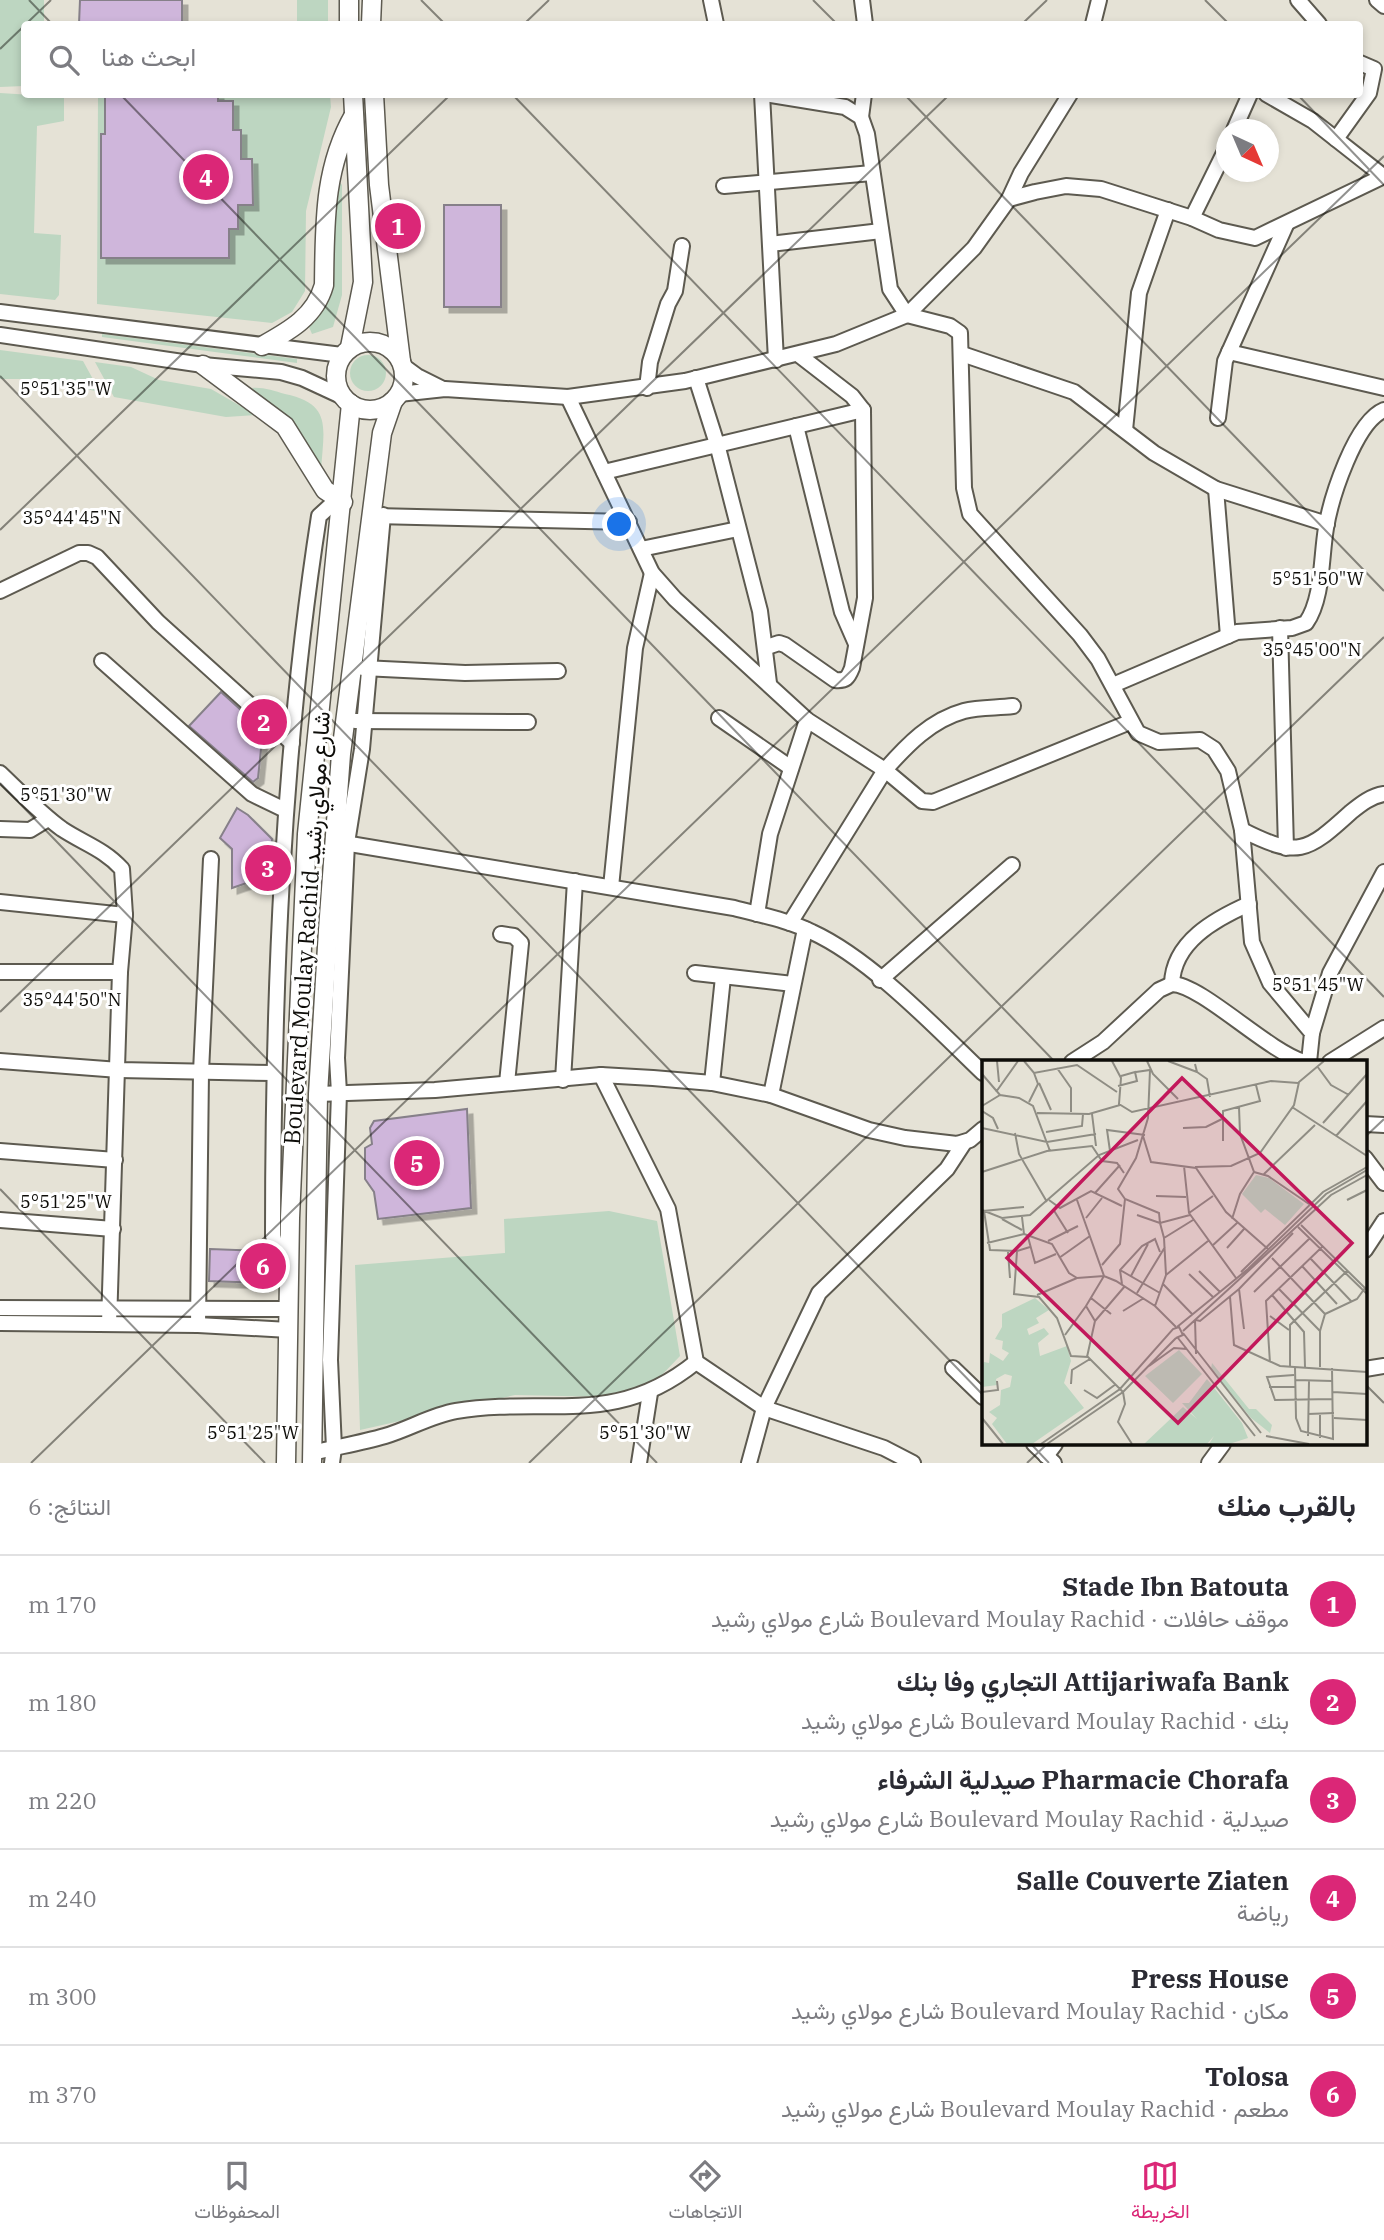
<!DOCTYPE html>
<html lang="ar">
<meta charset="utf-8">
<style>
:root{--surface:#fff;--page:#f7f7f7;--text:#2b2b33;--muted:#7c7c81;--line:#e1e1e2;--accent:#db2777}
body{margin:0;font-family:"IBM Plex Serif",Vazirmatn,serif;background:var(--page);color:var(--text);direction:rtl}
.compass{position:absolute;left:1216px;top:119px;width:63px;height:63px;border-radius:50%;background:var(--surface);box-shadow:0 4px 10px #0003;rotate:136deg}
.you{position:absolute;left:620px;top:525px;width:24px;height:24px;margin:-18px;border:5px solid #fff;border-radius:50%;background:#1a73e8;box-shadow:0 0 0 10px #1a73e833}
.badge{display:grid;place-items:center;width:46px;height:46px;border-radius:50%;background:var(--accent);color:#fff;font-size:23px;font-weight:700}
.pin{position:absolute;translate:-50% -50%;border:4px solid #fff;box-shadow:0 2px 7px #0006}
.list{margin:0;padding:0;list-style:none}
h2{display:flex;justify-content:space-between;align-items:center;height:91px;margin:0;padding:0 28px;font-size:30px}
h2 small{font-size:23px;font-weight:400;color:var(--muted)}
.list li{display:grid;grid-template-columns:46px 1fr auto;gap:21px;align-items:center;box-sizing:border-box;height:98px;padding:0 28px;border-top:2px solid var(--line)}
.list b{display:block;font-size:26px;white-space:nowrap}
.list p{margin:0;font-size:23px;white-space:nowrap;color:var(--muted)}
.list em{font-size:23px;font-style:normal;color:var(--muted)}
.icon{flex:none;width:38px;height:38px;fill:none;stroke:currentColor;stroke-width:2;stroke-linecap:round;stroke-linejoin:round}
.map{position:relative;flex:none;width:1384px;height:1463px;overflow:hidden;direction:ltr}
.search{position:absolute;background:var(--surface);box-shadow:0 4px 10px #0003;left:21px;right:21px;top:21px;height:77px;display:flex;align-items:center;gap:18px;box-sizing:border-box;padding:0 24px;border-radius:7px;color:var(--muted);font-size:26px}
.sheet{height:679px;background:var(--surface)}
nav{display:flex;justify-content:space-around;align-items:center;box-sizing:border-box;height:98px;border-top:2px solid var(--line);background:var(--surface);font-size:19px;color:var(--muted)}
nav a{display:grid;justify-items:center;gap:4px}
nav .on{color:var(--accent)}
.map>svg:first-child{display:block}
.green{fill:#bdd6c1}
.building{fill:#cfb6db;stroke:#868089;stroke-width:2;filter:url(#shadow)}
.lines{fill:none;stroke-linecap:round;stroke-linejoin:round}
.minor-casing{stroke:#5d5a50;stroke-width:18}
.major-casing{stroke:#5d5a50;stroke-width:21}
.minor{stroke:#fff;stroke-width:14}
.major{stroke:#fff;stroke-width:18}
.ticks{fill:none;stroke:#0e0d09;stroke-width:2;stroke-opacity:0.45}
.labels{text-anchor:middle;stroke-width:6;stroke-linejoin:round;paint-order:stroke}
.street-label{font-size:23px;fill:#0e0d09;stroke:#fff}
.inset-road{fill:none;stroke:#8f8d84;stroke-width:2}
.view{fill:#c2185b;fill-opacity:0.15;stroke:#c2185b;stroke-width:3.5}
.inset-edge{fill:none;stroke:#0e0d09;stroke-width:3.5}
.ticks-label{font-size:18px;text-anchor:middle;fill:#0e0d09;stroke:#fff;stroke-width:6;stroke-linejoin:round;paint-order:stroke}
</style>
<div class="map">
<svg width="1384" height="1463" viewBox="0 0 1384 1463">
<defs>
<filter id="shadow"><feDropShadow dx="5.5" dy="5.5" stdDeviation="0" flood-color="#0004"/></filter>
</defs>
<rect width="100%" height="100%" fill="#e5e2d6"/>
<g class="green">
<polygon points="0,0 44,0 44,24 24,24 24,86 0,87"/>
<rect x="297" y="0" width="31" height="24"/>
<polygon points="0,93 64,97 64,121 37,126 34,233 61,235 59,295 55,300 0,294"/>
<polygon points="98,95 330,95 331,107 306,211 305,291 292,312 272,323 97,304"/>
<polygon points="339,181 342,185 342,295 333,327 312,334 309,327 329,299 331,286 333,184"/>
<polygon points="102,334 297,359 297,363 102,337"/>
<polygon points="0,350 83,361 100,392 39,379 0,379"/>
<circle cx="368" cy="373" r="18"/>
<polygon points="95,362 131,367 159,380 211,389 256,415 226,417 114,397"/>
<path d="M252 388C263 387 274 391 285 394 334 404 323 430 321 472Z"/>
<polygon points="609,1211 657,1221 680,1356 659,1378 609,1397 515,1395 360,1430 355,1265 505,1253 504,1219"/>
</g>
<g class="building">
<polygon points="80,0 182,0 182,24 79,24"/>
<polygon points="105,94 218,94 218,101 233,101 233,130 241,130 241,159 252,159 253,205 238,205 238,229 229,229 229,258 101,258 101,134 105,134"/>
<rect x="444" y="205" width="57" height="102"/>
<polygon points="221,692 263,730 258,778 253,782 189,726"/>
<polygon points="237,808 248,815 272,839 270,875 232,888 232,849 220,838"/>
<polygon points="467,1109 471,1208 378,1219 374,1192 365,1179 365,1148 372,1144 370,1128 374,1121"/>
<polygon points="210,1249 263,1251 262,1283 209,1281"/>
</g>
<g class="lines">
<g class="minor-casing">
<g id="minor">
<polyline points="711,0 716,24"/>
<polyline points="862,0 865,24"/>
<polyline points="1298,0 1319,24"/>
<polyline points="1377,0 1384,6"/>
<polyline points="1093,24 1099,0"/>
<polyline points="762,94 776,360"/>
<polyline points="765,94 845,107 861,117 867,134 890,289 907,315 950,326 960,333 964,488 970,514 1080,635 1098,659 1138,733 1159,742 1200,740 1214,749 1228,771 1242,830 1252,942 1270,983 1312,1033 1309,1062"/>
<polyline points="1266,94 1313,121 1383,176"/>
<polyline points="861,117 864,94"/>
<polyline points="1234,130 1250,94"/>
<polyline points="1336,139 1369,93 1374,69 1360,63"/>
<polyline points="724,186 872,173"/>
<polyline points="1009,199 1021,173 1070,94"/>
<polyline points="1192,218 1226,149"/>
<polyline points="770,244 881,231"/>
<polyline points="0,312 342,355"/>
<polyline points="0,335 203,365 281,372 302,378 343,397"/>
<polyline points="1229,352 1384,388"/>
<polyline points="962,354 1074,392 1154,453 1216,489 1327,524"/>
<polyline points="402,365 417,376 443,389"/>
<polyline points="696,378 717,444 760,611 769,683"/>
<polyline points="647,388 650,362 668,304 675,291 682,246"/>
<polyline points="399,394 445,389 568,397 685,381 836,344 907,315 974,248 1009,199 1035,192 1066,186 1101,189 1192,218 1219,230 1255,238 1384,176"/>
<path d="M568 397 652 573 675 599 807 720 885 770C907 745 931 720 964 711 979 707 997 708 1013 706"/>
<polyline points="1218,418 1225,361 1286,225"/>
<polyline points="796,426 842,612 856,644"/>
<polyline points="1125,430 1139,293 1168,210"/>
<polyline points="604,472 863,410"/>
<polyline points="1216,489 1228,636"/>
<polyline points="375,516 629,522"/>
<polyline points="641,549 738,529"/>
<polyline points="0,591 79,553 88,553 97,557 158,622 292,743"/>
<polyline points="1280,628 1286,848"/>
<path d="M767 647 779 643 785 645 835 680C846 681 848 678 852 668L865 598 863 410 852 396 799 355"/>
<polyline points="102,661 252,794 285,810"/>
<polyline points="363,668 465,673 558,671"/>
<path d="M1113 685 1237 632 1292 628 1306 623C1323 599 1321 557 1326 528 1331 498 1355 422 1384 410"/>
<polyline points="719,718 791,768"/>
<polyline points="355,721 528,722"/>
<path d="M0 773C20 792 40 813 62 829 83 843 104 849 122 869L125 915 120 972 109 1324"/>
<polyline points="0,829 30,830 48,819"/>
<path d="M1242 830C1298 858 1306 853 1351 812 1361 804 1371 796 1384 794"/>
<path d="M338 842 734 908C760 915 788 920 812 932 871 959 936 1028 983 1073"/>
<polyline points="611,887 635,648 652,573"/>
<polyline points="0,902 125,915"/>
<polyline points="757,914 770,834 807,720"/>
<polyline points="790,923 885,770 922,801 933,802 1130,722"/>
<polyline points="501,934 514,936 521,943 507,1083"/>
<polyline points="0,972 120,972"/>
<polyline points="695,973 793,984"/>
<polyline points="880,980 1012,865"/>
<path d="M1172 984C1173 942 1215 919 1249 904"/>
<polyline points="1312,1033 1330,973 1384,872"/>
<polyline points="0,1061 119,1070 273,1073"/>
<path d="M1072 1062 1103 1042 1159 990 1172 984C1202 985 1266 1050 1304 1062"/>
<polyline points="1330,1062 1384,1028"/>
<polyline points="601,1075 668,1209 696,1362 764,1408 884,1448 913,1463"/>
<polyline points="563,1080 575,881"/>
<polyline points="712,1083 723,977"/>
<polyline points="318,1094 435,1090 601,1075 653,1078 712,1083 771,1095 869,1130 905,1138 957,1144 970,1140 983,1129"/>
<polyline points="771,1095 805,929"/>
<polyline points="1365,1124 1384,1125"/>
<polyline points="0,1151 115,1160"/>
<polyline points="1365,1158 1384,1183"/>
<polyline points="0,1220 113,1229"/>
<polyline points="1365,1250 1384,1221"/>
<path d="M289 1263 278 1252 273 1236C273 996 282 754 319 516L330 506 343 505"/>
<polyline points="0,1308 289,1309"/>
<polyline points="0,1323 198,1325 289,1330"/>
<polyline points="198,1325 201,1072 211,859"/>
<polyline points="953,1368 983,1397"/>
<polyline points="1365,1369 1384,1366"/>
<polyline points="1034,1444 1054,1463"/>
<path d="M312 1453C336 1447 361 1443 385 1436 409 1429 432 1415 456 1411 549 1396 615 1428 696 1362"/>
<polyline points="1046,1456 1055,1444"/>
<polyline points="332,1463 334,1448 330,1360 339,1093 337,1058 347,843 362,749 383,515"/>
<polyline points="639,1463 650,1393"/>
<polyline points="749,1463 764,1408 819,1293 947,1169 964,1143"/>
<polyline points="1209,1463 1223,1444"/>
</g>
</g>
<g class="major-casing">
<g id="major">
<polyline points="349,0 349,24"/>
<polyline points="371,24 372,0"/>
<polyline points="374,94 379,185 401,361"/>
<circle cx="370" cy="376" r="34"/>
<path d="M262 346C289 331 315 317 324 285 325 225 323 169 354 115"/>
<polyline points="350,347 363,282 353,94"/>
<polyline points="203,365 285,426 325,490 343,502"/>
<polyline points="286,1463 290,1218 307,834 351,404"/>
<polyline points="312,1463 318,1094 328,930 341,754 382,433 393,401"/>
</g>
</g>
<use href="#minor" class="minor"/>
<use href="#major" class="major"/>
</g>
<path class="ticks" d="M29 0 52 24M421 0 445 24M813 0 837 24M1205 0 1229 24M26 24 51 0M524 24 549 0M1022 24 1047 0M0 49 24 26M120 94 1055 1062M512 94 1384 997M904 94 1384 591M1297 94 1384 185M0 376 983 1395M0 530 451 94M0 783 657 1463M0 1012 950 94M1365 1137 1384 1119M0 1189 265 1463M1365 1384 1384 1403M1031 1444 1049 1463M31 1463 1384 156M529 1463 1384 637M1027 1463 1047 1444"/>
<g class="labels">
<g class="street-label">
<text transform="translate(307 928) rotate(-86)" y="8">Boulevard Moulay Rachid شارع مولاي رشيد</text>
</g>
</g>
<g transform="translate(982 1060)">
<rect width="385" height="385" fill="#e5e2d6"/>
<path d="M274 115 287 118 322 144 303 165 283 149 279 153 260 134ZM53 238 67 250 54 258 57 263 45 269 47 275 62 268 67 274 56 283 58 296 85 286 89 301 82 323 102 348 50 384H25L10 364 15 358 7 352 18 345 19 330 28 327 30 316 23 314 14 319 15 325 0 327V308L2 302 7 303 8 293 21 301 27 293 20 289 21 281 13 279 20 267V254ZM197 290 220 314 191 343 163 316ZM230 303 267 349H274L290 365 288 373 269 358 229 309ZM225 319 260 363 266 378 247 384H227L232 376 225 384H162L201 347 215 359 200 343H207Z" fill="#bdd6c1"/>
<path class="inset-road" d="M15 1 17 22M42 1 52 13 95 5 135 32M130 1 139 18 137 44 150 52 289 21 316 23M165 1 171 14 196 39M186 1 215 12M213 4 215 12 225 19 228 37M335 6 349 25 367 35M75 8 89 28V52M154 12 168 10 166 58 154 98 136 129 143 139 177 153 178 163 208 155M0 14 18 35 37 38 51 46 68 91M57 23 69 50M136 26 155 21 153 12 139 16M14 32 36 1M47 42 56 24 52 13M0 46 18 35M310 47 385 96M0 51 11 58 16 69M55 53 107 54 138 45M110 54 114 86M341 63 385 14M0 68 65 82 114 74M201 68 224 67 240 59M64 72 100 66 101 54M33 73 37 94 65 142M161 76 169 102 214 108 244 152 286 189M354 76 385 41M241 81V51L278 41 274 25M128 91 125 70 163 75M202 106 207 153 254 218M213 107 249 106 278 93 312 45 317 22 342 1M0 112 65 91 110 86 120 101 135 103 142 113M272 112 286 116 327 144M282 114 333 65M113 133 138 105M174 136 204 137M67 140 78 148 109 131 140 146M95 140 122 216 104 246 113 261M365 140 385 130M71 149 86 173M0 150 20 158 48 155 117 95 156 80M207 153 231 136M155 155 178 163 182 178 184 215 173 246M40 157 42 174 70 184 87 213 95 218 122 216 134 221 173 246 194 267M104 158 120 138M20 159 40 170M250 159 258 134 272 112 258 74 257 47M319 165 385 230M316 167 385 234M46 177 53 203 74 194M182 178 211 160M66 181 96 166M5 183 42 174M230 186 255 163M48 187 35 191 32 234 57 237 75 258 89 296 106 297 141 332 143 344 136 362 150 384M245 188 262 169M35 191 8 190 2 151 42 147M26 192 28 218M77 198 108 176M290 198 343 254M328 198 369 241M120 205 138 184 143 139M320 206 355 244M138 210 178 233M217 211 238 232M259 212 341 132 385 107M207 214 231 237M184 215 226 181M149 216 166 184M140 224 138 210 160 186 173 179 178 192M181 224 211 255M257 229 262 269M297 229 338 271M272 232 328 178M155 233 183 187M55 235 95 218M290 235 322 272 323 307M248 237 252 285 298 306 385 312M109 238 129 254M141 251 162 238M288 256 307 270M213 260 214 294M214 260 218 261 257 229 311 173M195 267 266 209 344 134 385 110M201 271 349 135 385 115M201 273 279 373M83 275 104 246M0 276V301M196 278 273 376M105 297 113 261 143 226M288 303 284 241 340 187M167 306 192 288 205 289M308 306V265L365 211M313 307 314 358 319 371 351 379 350 308M338 307V271L343 254 375 239 383 228M312 315 285 317 293 340 351 339M314 320 350 321M89 324 90 310 108 299M287 327H313M102 330 115 338 134 324M0 332 16 330 15 321M351 332 385 334M326 354 352 353M338 354V378M0 358 21 384M352 358 385 360M284 376 327 384M326 376 327 321M59 384 138 329 191 269 197 267 201 275 194 278M65 384 141 332 194 278"/>
<path class="view" d="M200 18 370 183 196 363 25 198Z"/>
<rect width="385" height="385" class="inset-edge"/>
</g>
<g class="ticks-label">
<text x="66" y="395">5°51'35"W</text>
<text x="72" y="524">35°44'45"N</text>
<text x="1318" y="585">5°51'50"W</text>
<text x="1312" y="656">35°45'00"N</text>
<text x="66" y="801">5°51'30"W</text>
<text x="1318" y="991">5°51'45"W</text>
<text x="72" y="1006">35°44'50"N</text>
<text x="66" y="1208">5°51'25"W</text>
<text x="253" y="1439">5°51'25"W</text>
<text x="645" y="1439">5°51'30"W</text>
</g>
</svg>
<svg class="compass" viewBox="-18 -18 36 36"><path d="M0-13l5 13h-10z" fill="#e53935"/><path d="M0 13l5-13h-10z" fill="#7c7c81"/></svg>
<div class="you"></div>
<div class="pin badge" style="left:398px;top:226px">1</div>
<div class="pin badge" style="left:264px;top:722px">2</div>
<div class="pin badge" style="left:268px;top:868px">3</div>
<div class="pin badge" style="left:206px;top:177px">4</div>
<div class="pin badge" style="left:417px;top:1163px">5</div>
<div class="pin badge" style="left:263px;top:1266px">6</div>
<div class="search"><svg class="icon" aria-label="search" viewBox="0 0 24 24"><circle cx="10" cy="10" r="6"/><path d="M15 15l6 6"/></svg>ابحث هنا</div>
</div>
<section class="sheet">
<h2>بالقرب منك<small>النتائج: 6</small></h2>
<ul class="list">
<li><span class="badge">1</span><div><b>Stade Ibn Batouta</b><p>موقف حافلات · Boulevard Moulay Rachid شارع مولاي رشيد</p></div><em>170 m</em></li>
<li><span class="badge">2</span><div><b>Attijariwafa Bank التجاري وفا بنك</b><p>بنك · Boulevard Moulay Rachid شارع مولاي رشيد</p></div><em>180 m</em></li>
<li><span class="badge">3</span><div><b>Pharmacie Chorafa صيدلية الشرفاء</b><p>صيدلية · Boulevard Moulay Rachid شارع مولاي رشيد</p></div><em>220 m</em></li>
<li><span class="badge">4</span><div><b>Salle Couverte Ziaten</b><p>رياضة</p></div><em>240 m</em></li>
<li><span class="badge">5</span><div><b>Press House</b><p>مكان · Boulevard Moulay Rachid شارع مولاي رشيد</p></div><em>300 m</em></li>
<li><span class="badge">6</span><div><b>Tolosa</b><p>مطعم · Boulevard Moulay Rachid شارع مولاي رشيد</p></div><em>370 m</em></li>
</ul>
</section>
<nav>
<a class="on"><svg class="icon" aria-label="map" viewBox="0 0 24 24"><path d="M3 6l6-2 6 2 6-2v14l-6 2-6-2-6 2zM9 4v14M15 6v14"/></svg>الخريطة</a>
<a><svg class="icon" aria-label="directions" viewBox="0 0 24 24"><path d="M12 3l9 9-9 9-9-9zM9 14v-3h6M13 9l2 2-2 2"/></svg>الاتجاهات</a>
<a><svg class="icon" aria-label="saved" viewBox="0 0 24 24"><path d="M7 4h10v16l-5-4-5 4z"/></svg>المحفوظات</a>
</nav>
